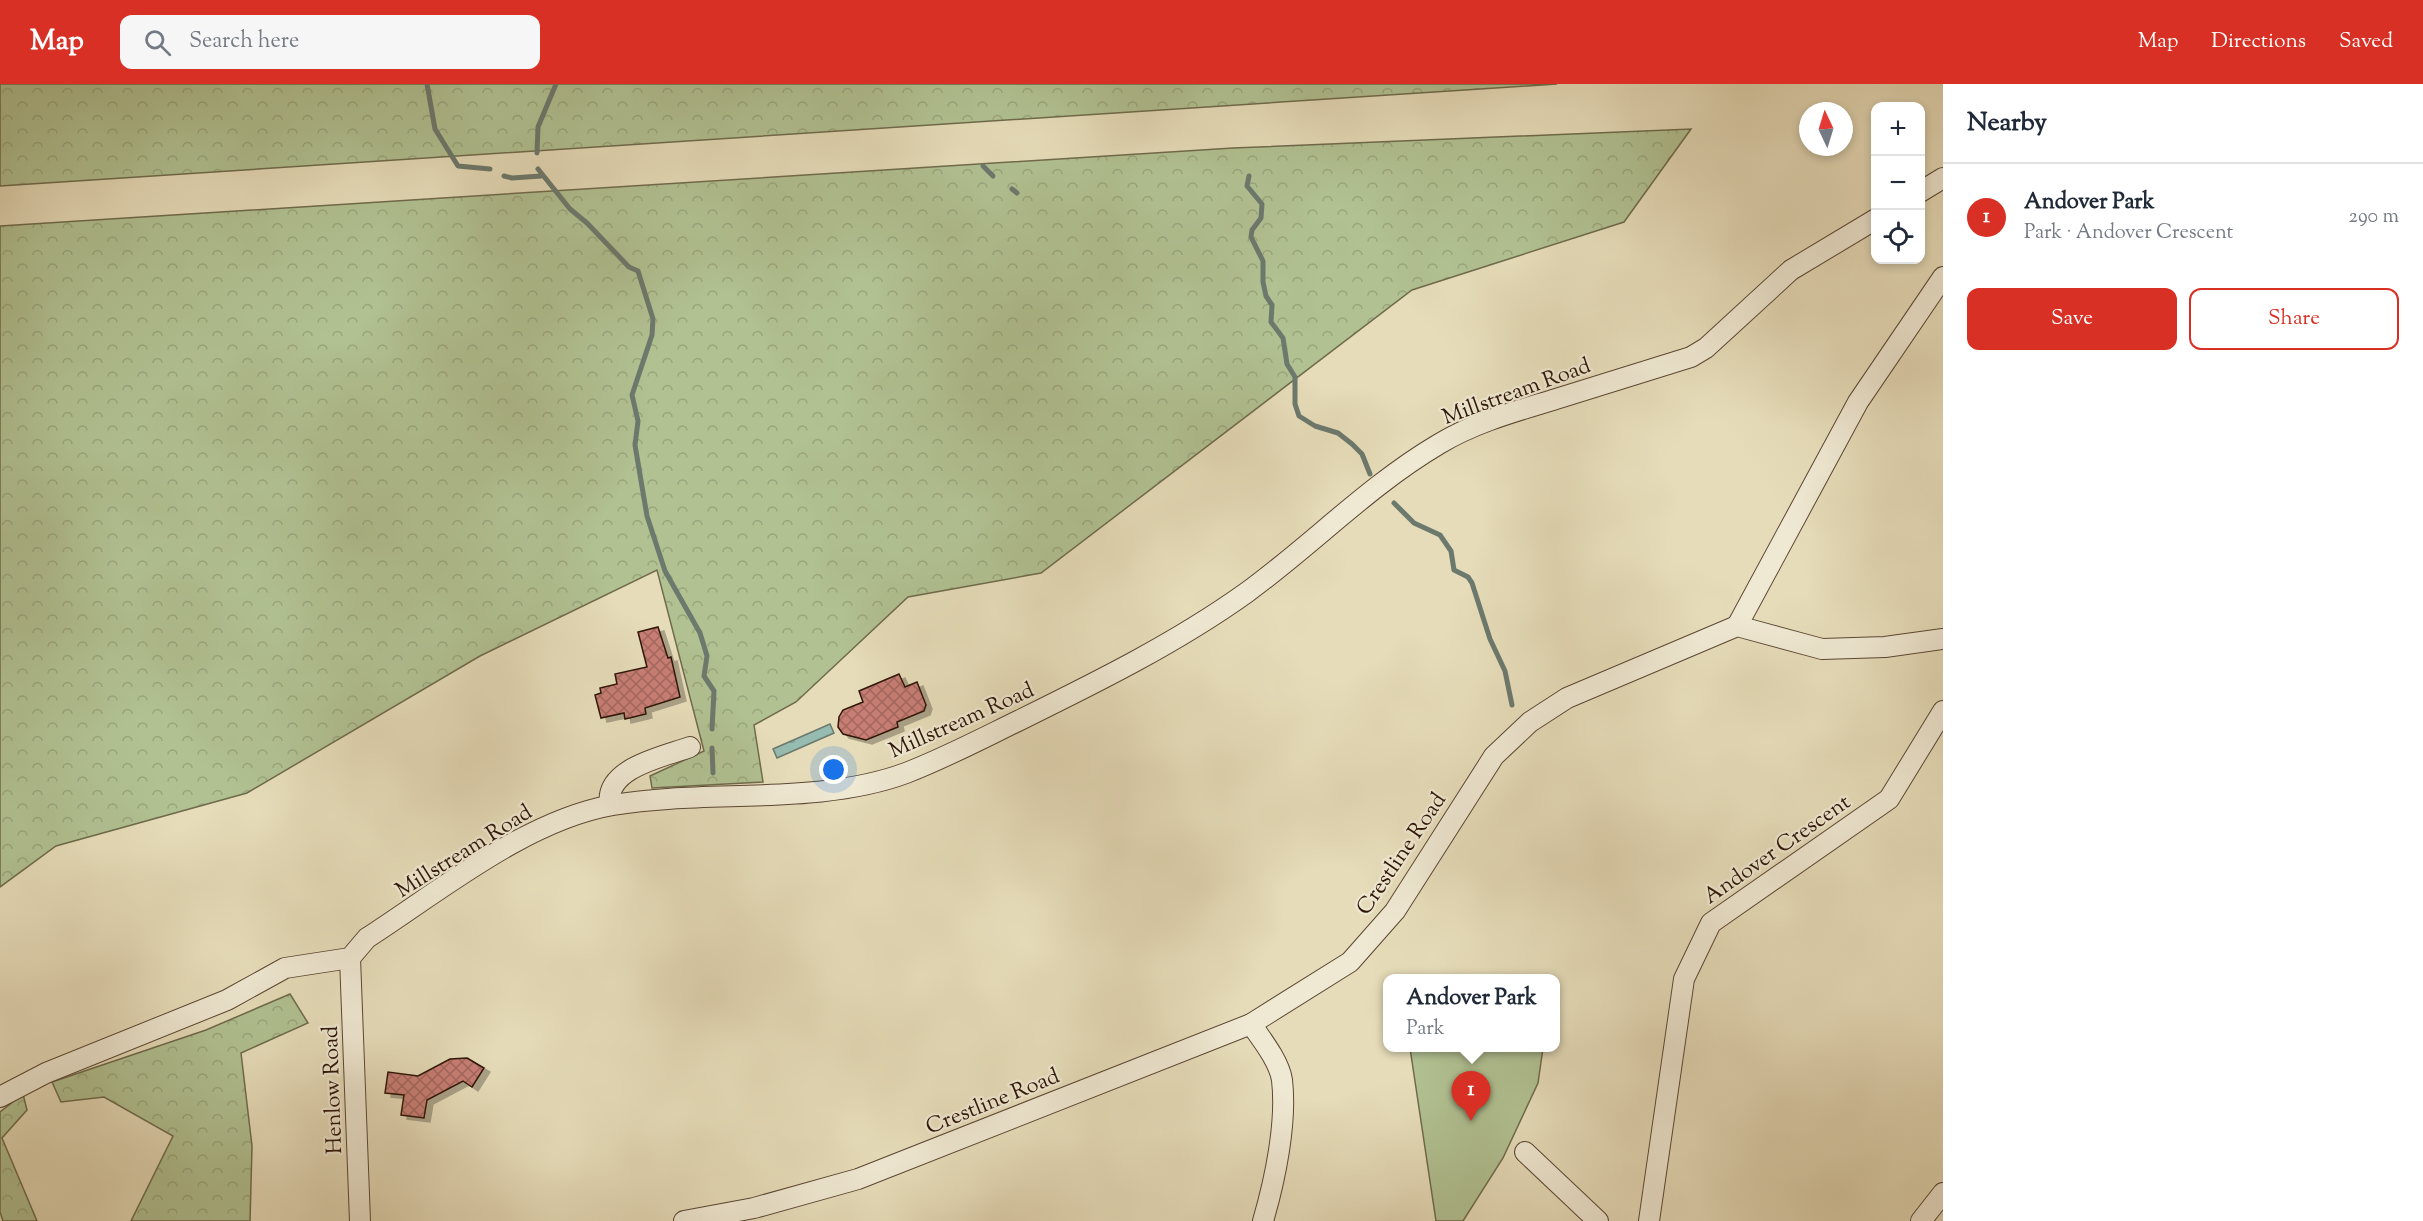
<!DOCTYPE html>
<meta charset="utf-8">
<style>
:root{--surface:#fff;--page:#f6f6f7;--text:#1f2937;--muted:#747a83;--line:#e0e1e3;--accent:#d93025}
body{margin:0;font-family:"Sorts Mill Goudy",serif;background:var(--page);color:var(--text)}
.controls{position:absolute;right:18px;top:18px;display:grid;overflow:hidden;border-radius:12px;box-shadow:0 3px 9px #0003}
.controls button{width:54px;height:54px;display:grid;place-items:center;padding:0;border:0;border-bottom:2px solid var(--line);background:var(--surface);color:var(--text);font:30px sans-serif}
.compass{position:absolute;left:1799px;top:18px;width:54px;height:54px;border-radius:50%;background:var(--surface);box-shadow:0 3px 9px #0003;rotate:356deg}
.you{position:absolute;left:834px;top:686px;width:21px;height:21px;margin:-15px;border:4px solid #fff;border-radius:50%;background:#1a73e8;box-shadow:0 0 0 9px #1a73e833}
.badge{display:grid;place-items:center;width:39px;height:39px;border-radius:50%;background:var(--accent);color:#fff;font-size:20px;font-weight:700}
.pin{position:absolute;translate:-50% -50px;filter:drop-shadow(0 2px 3px #0008)}
.pin::after{content:'';position:absolute;top:32px;width:21px;height:18px;background:inherit;clip-path:polygon(0 0,100% 0,50% 100%)}
.popup{position:absolute;left:1383px;top:890px;width:177px;height:78px;box-sizing:border-box;display:grid;place-content:center;border-radius:12px;background:var(--surface);filter:drop-shadow(0 2px 4px #0005);font-size:20px;white-space:nowrap;color:var(--muted)}
.popup b{font-size:22px;color:var(--text)}
.popup::after{content:'';position:absolute;left:50%;top:100%;margin-left:-12px;border:12px solid transparent;border-top-color:var(--surface)}
.list{margin:0;padding:0;list-style:none}
h2{display:flex;justify-content:space-between;align-items:center;height:78px;margin:0;padding:0 24px;font-size:26px}
h2 small{font-size:20px;font-weight:400;color:var(--muted)}
.list li{display:grid;grid-template-columns:39px 1fr auto;gap:18px;align-items:center;box-sizing:border-box;height:108px;padding:0 24px;border-top:2px solid var(--line)}
.list b{display:block;font-size:22px;white-space:nowrap}
.list p{margin:0;font-size:20px;white-space:nowrap;color:var(--muted)}
.list em{font-size:20px;font-style:normal;color:var(--muted)}
.actions{display:flex;gap:12px;padding:18px 24px}
.actions a{flex:1;padding:14px 0;border:2px solid var(--accent);border-radius:12px;text-align:center;font-size:21px;color:var(--accent)}
.actions .main{background:var(--accent);color:#fff}
.icon{flex:none;width:33px;height:33px;fill:none;stroke:currentColor;stroke-width:2;stroke-linecap:round;stroke-linejoin:round}
.map{position:relative;flex:none;width:1943px;height:1137px;overflow:hidden}
header{display:flex;align-items:center;gap:36px;box-sizing:border-box;height:84px;padding:0 30px;background:var(--accent);color:#fff}
header strong{font-size:28px}
nav{display:flex;gap:33px;margin-inline-start:auto;font-size:21px}
.search{width:420px;height:54px;background:var(--page);display:flex;align-items:center;gap:15px;box-sizing:border-box;padding:0 21px;border-radius:12px;color:var(--muted);font-size:22px}
main{display:flex}
aside{flex:1;background:var(--surface)}
.map>svg:first-child{display:block}
.green{fill:#b1c192;stroke:#6f6b4c;stroke-width:1.5}
.forest{fill:url(#forest-crowns);stroke:#6f6b4c;stroke-width:1.5}
.water{fill:url(#water-ripples);stroke:#6c796d;stroke-width:1.5}
.lines{fill:none;stroke-linecap:round;stroke-linejoin:round}
.stream{stroke:#6c796d;stroke-width:5}
.building{fill:url(#building-cross-hatch);stroke:#2d1507;stroke-width:1.5;filter:url(#shadow)}
.street-casing{stroke:#5b4734;stroke-width:22}
.street{stroke:#efe8d2;stroke-width:20}
.labels{text-anchor:middle;stroke-width:4.5;stroke-linejoin:round;paint-order:stroke}
.street-label{font-size:22px;fill:#2d1507;stroke:#efe8d2}
</style>
<header>
<strong>Map</strong>
<div class="search"><svg class="icon" aria-label="search" viewBox="0 0 24 24"><circle cx="10" cy="10" r="6"/><path d="M15 15l6 6"/></svg>Search here</div>
<nav><a>Map</a><a>Directions</a><a>Saved</a></nav>
</header>
<main>
<div class="map">
<svg width="1943" height="1137" viewBox="0 0 1943 1137">
<defs>
<pattern id="forest-crowns" width="20" height="18" patternUnits="userSpaceOnUse" patternTransform="scale(1.5)"><rect width="20" height="18" fill="#b1c192"/><path d="M2 6a3 3 0 1 1 6 0M12 15a3 3 0 1 1 6 0" fill="none" stroke="#99a57c"/></pattern>
<pattern id="water-ripples" width="26" height="14" patternUnits="userSpaceOnUse" patternTransform="scale(1.5)"><rect width="26" height="14" fill="#96bbb1"/><path d="M2 4q2-2 4 0t4 0M15 11q2-2 4 0t4 0" fill="none" stroke="#82a097"/></pattern>
<pattern id="building-cross-hatch" width="8" height="8" patternUnits="userSpaceOnUse" patternTransform="scale(1.5)"><rect width="8" height="8" fill="#c87e74"/><path d="M0 0l8 8M0 8l8-8" fill="none" stroke="#a3665d"/></pattern>
<filter id="shadow"><feDropShadow dx="6" dy="4" stdDeviation="0" flood-color="#0004"/></filter>
</defs>
<rect width="100%" height="100%" fill="#e6dcb9"/>
<filter id="stains"><feTurbulence type="fractalNoise" baseFrequency=".00333" numOctaves="4"/><feColorMatrix values="0 0 0 0 .2 0 0 0 0 .09 0 0 0 0 .02 0 0 0 .5 -.17"/></filter>
<radialGradient id="worn" r=".72"><stop offset=".6" stop-color="#630" stop-opacity="0"/><stop offset="1" stop-color="#630" stop-opacity=".3"/></radialGradient>
<polygon class="green" points="1410,964 1543,964 1538,999 1503,1074 1463,1137 1436,1137"/>
<g class="forest">
<polygon points="0,0 1557,0 0,102"/>
<polygon points="1691,45 1624,138 1412,206 1041,489 908,513 796,618 754,641 763,698 652,704 650,692 704,667 657,486 480,572 247,709 56,762 0,803 0,142 1233,64"/>
<polygon points="290,910 308,939 241,969 252,1062 250,1137 131,1137 173,1052 104,1013 61,1018 52,998 206,946"/>
<polygon points="23,1010 27,1026 2,1054 37,1137 3,1137 0,1128 0,1028"/>
</g>
<polygon class="water" points="830,640 834,649 777,674 773,665"/>
<g class="lines">
<g class="stream">
<polyline points="427,0 435,45 458,82 490,85"/>
<polyline points="537,69 538,43 556,0"/>
<polyline points="983,82 993,92"/>
<polyline points="538,85 570,125 587,139 629,183 638,187 653,235 652,251 632,311 638,337 635,361 647,432 665,487 700,549 704,562 707,572 704,592 714,607 712,645"/>
<polyline points="504,92 512,94 541,92"/>
<polyline points="1249,92 1247,102 1262,120 1261,134 1252,146 1251,153 1263,177 1263,198 1266,212 1272,221 1271,238 1283,254 1287,280 1295,293 1295,320 1299,332 1315,342 1338,349 1352,360 1362,370 1370,390"/>
<polyline points="1012,105 1017,109"/>
<polyline points="1394,419 1414,439 1440,451 1451,467 1454,486 1468,493 1472,499 1490,555 1505,587 1512,621"/>
<polyline points="712,664 713,689"/>
</g>
</g>
<g class="building">
<polygon points="658,543 668,574 671,573 680,613 645,624 646,630 625,635 624,629 601,634 595,611 601,609 600,604 617,600 615,590 647,583 638,548"/>
<polygon points="899,590 905,603 917,598 926,621 924,627 897,638 898,643 866,656 843,650 838,643 839,633 843,626 863,618 859,607"/>
<polygon points="467,974 484,984 472,1003 463,997 427,1016 424,1034 401,1031 404,1011 385,1009 388,988 418,992 450,975"/>
</g>
<g class="lines">
<g class="street-casing">
<g id="street">
<polyline points="1920,108 1943,94"/>
<polyline points="1737,542 1858,318 1943,193"/>
<path d="M610 721C604 684 663 673 690 663"/>
<polyline points="350,874 360,1137"/>
<path d="M1251 940C1262 956 1279 977 1282 996 1287 1039 1275 1096 1263 1137"/>
<path d="M0 1013 46 989 227 916 285 884 350 874 367 854C440 807 526 736 613 721 707 705 817 722 906 689 945 674 983 654 1020 636 1097 598 1176 559 1246 509 1312 461 1368 402 1439 360 1475 338 1517 327 1556 315 1601 301 1646 287 1691 273L1706 264 1791 186 1876 135"/>
<polyline points="1525,1068 1598,1137"/>
<polyline points="684,1137 754,1124 858,1095 1251,940 1350,878 1395,827 1494,672 1530,638 1567,614 1737,542 1822,565 1885,563 1943,555"/>
<polyline points="1649,1137 1684,895 1711,839 1889,715 1943,627"/>
<polyline points="1921,1137 1943,1109"/>
</g>
</g>
<use href="#street" class="street"/>
</g>
<g class="labels">
<g class="street-label">
<text transform="translate(1516 306) rotate(-20)" y="8">Millstream Road</text>
<text transform="translate(961 635) rotate(-24)" y="8">Millstream Road</text>
<text transform="translate(1776 764) rotate(-35)" y="8">Andover Crescent</text>
<text transform="translate(463 766) rotate(-32)" y="8">Millstream Road</text>
<text transform="translate(1400 769) rotate(-56)" y="8">Crestline Road</text>
<text transform="translate(331 1006) rotate(-92)" y="8">Henlow Road</text>
<text transform="translate(992 1016) rotate(-22)" y="8">Crestline Road</text>
</g>
</g>
<rect width="100%" height="100%" filter="url(#stains)"/>
<rect width="100%" height="100%" fill="url(#worn)"/>
</svg>
<div class="controls">
<button>+</button>
<button>−</button>
<button><svg class="icon" aria-label="locate" viewBox="0 0 24 24"><circle cx="12" cy="12" r="6"/><path d="M12 2v4M12 18v4M2 12h4M18 12h4"/></svg></button>
</div>
<svg class="compass" viewBox="-18 -18 36 36"><path d="M0-13l5 13h-10z" fill="#e53935"/><path d="M0 13l5-13h-10z" fill="#747a83"/></svg>
<div class="you"></div>
<div class="pin badge" style="left:1471px;top:1037px">1</div>
<div class="popup"><b>Andover Park</b>Park</div>
</div>
<aside>
<h2>Nearby<small></small></h2>
<ul class="list">
<li><span class="badge">1</span><div><b>Andover Park</b><p>Park · Andover Crescent</p></div><em>290 m</em></li>
</ul>
<div class="actions"><a class="main">Save</a><a>Share</a></div>
</aside>
</main>
